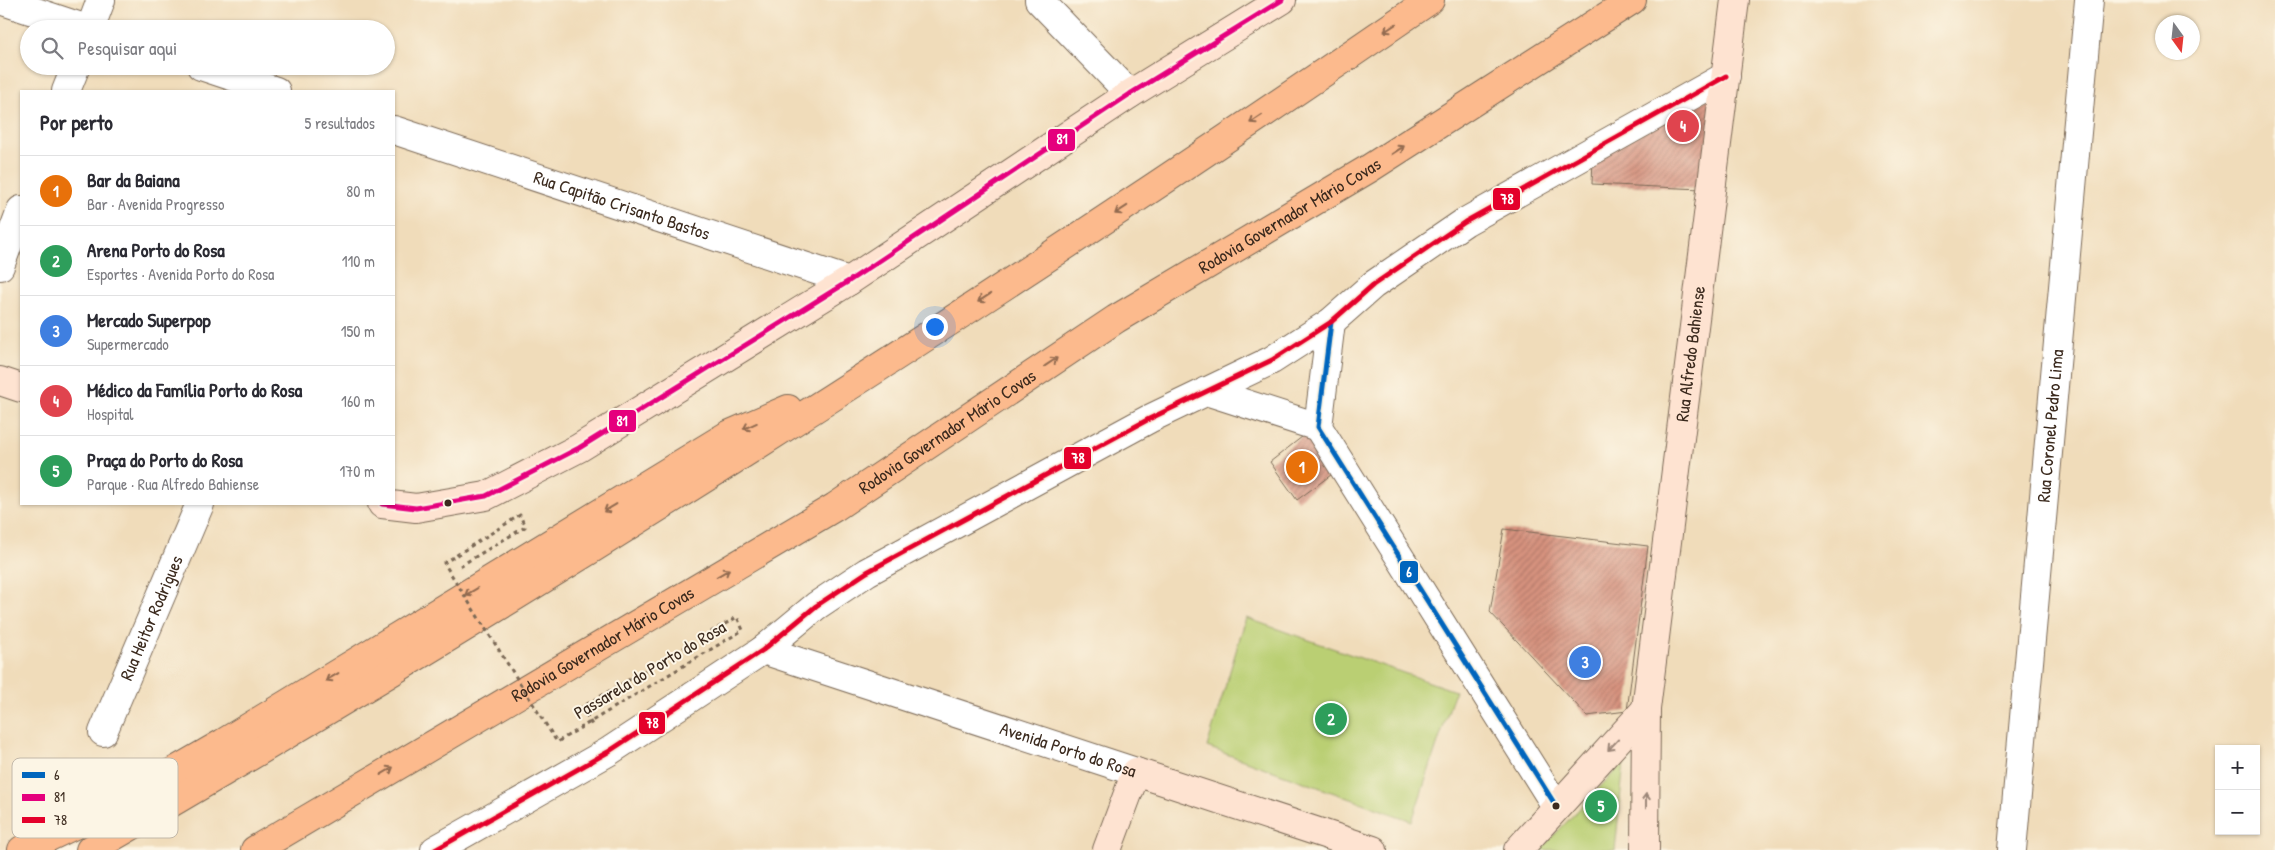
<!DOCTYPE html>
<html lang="pt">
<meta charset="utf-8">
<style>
:root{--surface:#fff;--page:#f2f2f3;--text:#2b2b33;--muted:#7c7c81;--line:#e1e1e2;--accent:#ea580c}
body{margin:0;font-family:"Patrick Hand",sans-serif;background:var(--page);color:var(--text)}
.controls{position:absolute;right:15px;bottom:15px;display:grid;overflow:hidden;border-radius:0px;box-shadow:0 1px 4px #0004}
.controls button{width:45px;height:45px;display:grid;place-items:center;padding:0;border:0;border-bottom:1px solid var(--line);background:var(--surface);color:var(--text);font:25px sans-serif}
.compass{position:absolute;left:2155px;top:15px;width:45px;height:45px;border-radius:50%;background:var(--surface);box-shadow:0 1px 4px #0004;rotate:165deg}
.you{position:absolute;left:934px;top:326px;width:18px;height:18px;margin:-12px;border:4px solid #fff;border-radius:50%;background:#1a73e8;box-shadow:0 0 0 8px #1a73e833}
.badge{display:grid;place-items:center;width:32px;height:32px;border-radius:50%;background:var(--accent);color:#fff;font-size:16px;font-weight:700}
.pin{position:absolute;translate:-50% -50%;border:2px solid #fff;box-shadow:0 1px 5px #0006}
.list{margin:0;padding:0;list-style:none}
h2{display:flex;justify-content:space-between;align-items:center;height:65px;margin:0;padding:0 20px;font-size:21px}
h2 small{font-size:16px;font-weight:400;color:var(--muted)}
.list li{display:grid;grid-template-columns:32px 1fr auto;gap:15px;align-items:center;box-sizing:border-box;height:70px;padding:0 20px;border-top:1px solid var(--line)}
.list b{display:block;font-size:19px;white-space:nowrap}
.list p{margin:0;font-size:16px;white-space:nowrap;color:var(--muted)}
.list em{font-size:16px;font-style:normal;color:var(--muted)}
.icon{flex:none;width:28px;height:28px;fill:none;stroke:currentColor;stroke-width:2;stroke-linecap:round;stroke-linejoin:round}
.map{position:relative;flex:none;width:2275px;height:850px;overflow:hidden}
.search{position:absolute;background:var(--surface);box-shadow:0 1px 4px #0004;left:20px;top:20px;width:375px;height:55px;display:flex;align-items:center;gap:12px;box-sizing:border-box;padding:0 18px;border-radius:28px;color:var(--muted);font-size:19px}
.panel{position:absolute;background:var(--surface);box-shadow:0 1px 4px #0004;left:20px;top:90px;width:375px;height:415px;border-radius:0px}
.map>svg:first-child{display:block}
.park{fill:#bacf73;stroke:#7a7c48}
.building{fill:url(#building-hatch)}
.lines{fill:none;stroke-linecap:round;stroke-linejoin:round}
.street-casing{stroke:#7a6855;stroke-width:30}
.secondary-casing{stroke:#7a6855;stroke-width:30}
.highway-casing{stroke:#7a6855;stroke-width:30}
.path{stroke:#7a6855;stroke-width:3;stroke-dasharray:4 4;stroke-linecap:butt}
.street{stroke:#fff;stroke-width:28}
.secondary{stroke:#fee3d1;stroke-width:28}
.highway{stroke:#fcba8d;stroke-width:28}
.path-bridge{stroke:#7a6855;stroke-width:3;stroke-dasharray:4 4;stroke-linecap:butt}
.bus-1-casing{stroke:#fcf5e5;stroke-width:9}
.bus-2-casing{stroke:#fcf5e5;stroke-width:9}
.bus-3-casing{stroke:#fcf5e5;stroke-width:9}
.bus-1{stroke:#0065bd;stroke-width:5}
.bus-2{stroke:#e5007d;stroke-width:5}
.bus-3{stroke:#e4002b;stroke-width:5}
.oneway{stroke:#926b50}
.oneway2{stroke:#9c8678}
.bus-dot{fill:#3b2a1e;stroke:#fcf5e5;stroke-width:2}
.labels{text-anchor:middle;stroke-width:4;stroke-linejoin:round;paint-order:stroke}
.street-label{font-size:18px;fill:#3b2a1e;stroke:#fcf5e5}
.key{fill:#fcf5e5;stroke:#c2b8a9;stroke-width:1}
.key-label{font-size:14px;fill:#3b2a1e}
.line-badge{stroke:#fcf5e5;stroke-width:2}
.badge-label{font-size:14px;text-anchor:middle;font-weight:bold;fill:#fff}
</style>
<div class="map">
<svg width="2275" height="850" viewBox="0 0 2275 850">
<defs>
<pattern id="building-hatch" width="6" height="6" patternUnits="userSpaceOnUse" patternTransform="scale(1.25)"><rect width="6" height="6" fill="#d6927e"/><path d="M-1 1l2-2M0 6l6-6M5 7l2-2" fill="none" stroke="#af7767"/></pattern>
</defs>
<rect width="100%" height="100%" fill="#fcf5e5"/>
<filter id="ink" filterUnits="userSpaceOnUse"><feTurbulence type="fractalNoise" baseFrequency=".02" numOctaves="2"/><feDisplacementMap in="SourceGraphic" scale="10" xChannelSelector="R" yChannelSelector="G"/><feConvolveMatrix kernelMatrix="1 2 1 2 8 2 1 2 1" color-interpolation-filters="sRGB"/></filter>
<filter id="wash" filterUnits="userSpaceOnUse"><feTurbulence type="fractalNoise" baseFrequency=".0096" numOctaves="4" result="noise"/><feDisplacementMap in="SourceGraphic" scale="20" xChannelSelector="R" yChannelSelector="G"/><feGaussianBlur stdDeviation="1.12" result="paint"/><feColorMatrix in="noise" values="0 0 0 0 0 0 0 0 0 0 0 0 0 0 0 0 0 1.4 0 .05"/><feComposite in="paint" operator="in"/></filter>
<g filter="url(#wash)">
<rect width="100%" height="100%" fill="#f0dcba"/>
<g class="park">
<polygon points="1246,618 1455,691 1412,821 1207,747"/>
<polygon points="1624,762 1615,850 1540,850"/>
</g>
<g id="blocks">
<g class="building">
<polygon points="1717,94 1701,189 1592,184 1593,158"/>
<polygon points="1307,433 1335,472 1297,500 1270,462"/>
<polygon points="1504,529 1648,546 1627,711 1587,716 1490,612"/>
</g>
</g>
</g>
<g filter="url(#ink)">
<use href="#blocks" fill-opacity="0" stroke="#7a6855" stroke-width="1"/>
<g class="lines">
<g class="street-casing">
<g id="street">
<polyline points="0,0 87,29"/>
<polyline points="1039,0 1130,94"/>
<polyline points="90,29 101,0"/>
<polyline points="201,66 276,91"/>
<polyline points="66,91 76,66"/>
<path id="s1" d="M394 130 849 281"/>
<polyline points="0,266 21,210"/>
<polyline points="1331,322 1318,427 1556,806"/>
<polyline points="1206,391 1318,427"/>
<path id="s2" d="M763 650 1136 772"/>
<path id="s3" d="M103 732 200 504"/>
<polyline points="435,850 608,752 763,650 816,606 867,572 1149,419 1272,360 1331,322 1373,285 1465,222 1726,76"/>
<path id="s4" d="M2012 850 2089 0"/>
</g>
</g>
<g class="secondary-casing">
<g id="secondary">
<polyline points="0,381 21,388"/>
<polyline points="382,504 416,508 486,496 579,448 849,281 1130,94 1282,0"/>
<polyline points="1107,850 1136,772 1373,850"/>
<polyline points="1518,850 1646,709"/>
<path id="s5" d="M1645 850 1646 709 1735 0"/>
</g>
</g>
<g class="highway-casing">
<g id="highway">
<polyline points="22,850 116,805 223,743 728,435 788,409"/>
<path d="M90 850C548 585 994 300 1430 0"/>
<path id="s6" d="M255 850 835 507 1116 319 1370 168 1632 0"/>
</g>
</g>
<polyline class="path" points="582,707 592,725"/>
<use href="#street" class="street"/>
<use href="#secondary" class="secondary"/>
<use href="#highway" class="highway"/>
<polyline class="path-bridge" points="460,566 525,527 520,515 444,563 557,742 743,630 737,617 582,707"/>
<g class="bus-1-casing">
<polyline id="bus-1" points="1331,322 1318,427 1556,806"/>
</g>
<g class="bus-2-casing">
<polyline id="bus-2" points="382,504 416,508 486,496 579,448 849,281 1130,94 1282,0"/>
</g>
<g class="bus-3-casing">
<polyline id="bus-3" points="435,850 608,752 763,650 816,606 867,572 1149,419 1272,360 1331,322 1373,285 1465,222 1726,76"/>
</g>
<use href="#bus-1" class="bus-1"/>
<use href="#bus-2" class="bus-2"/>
<use href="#bus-3" class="bus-3"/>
</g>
<defs><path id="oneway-shaft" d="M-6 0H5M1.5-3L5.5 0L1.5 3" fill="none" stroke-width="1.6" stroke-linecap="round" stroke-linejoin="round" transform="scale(1.25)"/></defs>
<g class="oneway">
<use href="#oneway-shaft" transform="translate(1390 28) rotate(146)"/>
<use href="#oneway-shaft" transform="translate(1256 119) rotate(146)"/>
<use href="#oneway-shaft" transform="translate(1398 150) rotate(-33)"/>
<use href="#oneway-shaft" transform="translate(1121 210) rotate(147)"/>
<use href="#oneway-shaft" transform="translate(984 298) rotate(147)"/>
<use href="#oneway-shaft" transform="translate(1051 362) rotate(-34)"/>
<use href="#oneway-shaft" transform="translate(750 426) rotate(156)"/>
<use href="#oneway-shaft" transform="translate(610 508) rotate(149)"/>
<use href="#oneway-shaft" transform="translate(723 573) rotate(-31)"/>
<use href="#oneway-shaft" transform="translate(471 592) rotate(149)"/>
<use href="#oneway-shaft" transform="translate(332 677) rotate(149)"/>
<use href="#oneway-shaft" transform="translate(387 771) rotate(-31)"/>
</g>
<g class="oneway2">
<use href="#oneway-shaft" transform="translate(1613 745) rotate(133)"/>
<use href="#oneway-shaft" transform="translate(1646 801) rotate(-90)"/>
</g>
</g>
<g class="bus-dot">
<circle cx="448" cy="503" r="4.5"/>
<circle cx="1556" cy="806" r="4.5"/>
</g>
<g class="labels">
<g class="street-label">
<text dy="6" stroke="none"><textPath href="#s1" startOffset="240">Rua Capitão Crisanto Bastos</textPath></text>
<text dy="6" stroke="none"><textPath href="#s6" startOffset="1214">Rodovia Governador Mário Covas</textPath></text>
<text dy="6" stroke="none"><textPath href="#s5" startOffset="499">Rua Alfredo Bahiense</textPath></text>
<text dy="6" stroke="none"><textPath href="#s4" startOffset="426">Rua Coronel Pedro Lima</textPath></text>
<text dy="6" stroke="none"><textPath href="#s6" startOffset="809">Rodovia Governador Mário Covas</textPath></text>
<text dy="6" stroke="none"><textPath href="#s3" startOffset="124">Rua Heitor Rodrigues</textPath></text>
<text dy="6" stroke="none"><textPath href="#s6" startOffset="404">Rodovia Governador Mário Covas</textPath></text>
<text transform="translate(650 670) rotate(-31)" y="6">Passarela do Porto do Rosa</text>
<text dy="6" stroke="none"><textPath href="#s2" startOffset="321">Avenida Porto do Rosa</textPath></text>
</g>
</g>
<rect x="12" y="758" width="166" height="80" rx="8" class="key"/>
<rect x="22" y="772" width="23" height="6" fill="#0065bd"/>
<rect x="22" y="794" width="23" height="7" fill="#e5007d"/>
<rect x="22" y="817" width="23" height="6" fill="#e4002b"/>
<g class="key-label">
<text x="54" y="780">6</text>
<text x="54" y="802">81</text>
<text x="54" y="825">78</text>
</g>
<g class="line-badge">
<rect x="1047" y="128" width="29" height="24" rx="5" fill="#e5007d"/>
<rect x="1492" y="187" width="29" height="24" rx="5" fill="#e4002b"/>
<rect x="608" y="409" width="29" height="24" rx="5" fill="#e5007d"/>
<rect x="1063" y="446" width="29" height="24" rx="5" fill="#e4002b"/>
<rect x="1399" y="560" width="20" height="24" rx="5" fill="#0065bd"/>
<rect x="638" y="711" width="28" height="24" rx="5" fill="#e4002b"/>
</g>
<g class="badge-label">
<text x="1062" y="144">81</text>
<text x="1507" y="204">78</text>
<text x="622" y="426">81</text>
<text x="1078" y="463">78</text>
<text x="1409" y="577">6</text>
<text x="652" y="728">78</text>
</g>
</svg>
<div class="controls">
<button>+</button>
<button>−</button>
</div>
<svg class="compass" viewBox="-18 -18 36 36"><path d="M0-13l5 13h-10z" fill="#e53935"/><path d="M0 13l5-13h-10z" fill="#7c7c81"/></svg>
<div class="you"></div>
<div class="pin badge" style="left:1302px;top:467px;background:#e8710a">1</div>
<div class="pin badge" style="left:1331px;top:719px;background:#2e9e5b">2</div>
<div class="pin badge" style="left:1585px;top:662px;background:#3f7fe0">3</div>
<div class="pin badge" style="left:1683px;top:126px;background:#e0444e">4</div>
<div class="pin badge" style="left:1601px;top:806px;background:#2e9e5b">5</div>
<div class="search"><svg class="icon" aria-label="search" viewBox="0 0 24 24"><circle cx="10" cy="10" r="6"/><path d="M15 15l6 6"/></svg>Pesquisar aqui</div>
<section class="panel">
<h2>Por perto<small>5 resultados</small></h2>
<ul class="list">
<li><span class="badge" style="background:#e8710a">1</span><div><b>Bar da Baiana</b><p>Bar · Avenida Progresso</p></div><em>80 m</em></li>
<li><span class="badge" style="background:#2e9e5b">2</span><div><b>Arena Porto do Rosa</b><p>Esportes · Avenida Porto do Rosa</p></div><em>110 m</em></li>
<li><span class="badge" style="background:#3f7fe0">3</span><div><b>Mercado Superpop</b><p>Supermercado</p></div><em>150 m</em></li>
<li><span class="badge" style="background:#e0444e">4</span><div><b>Médico da Família Porto do Rosa</b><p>Hospital</p></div><em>160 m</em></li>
<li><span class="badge" style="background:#2e9e5b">5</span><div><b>Praça do Porto do Rosa</b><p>Parque · Rua Alfredo Bahiense</p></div><em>170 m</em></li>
</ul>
</section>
</div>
